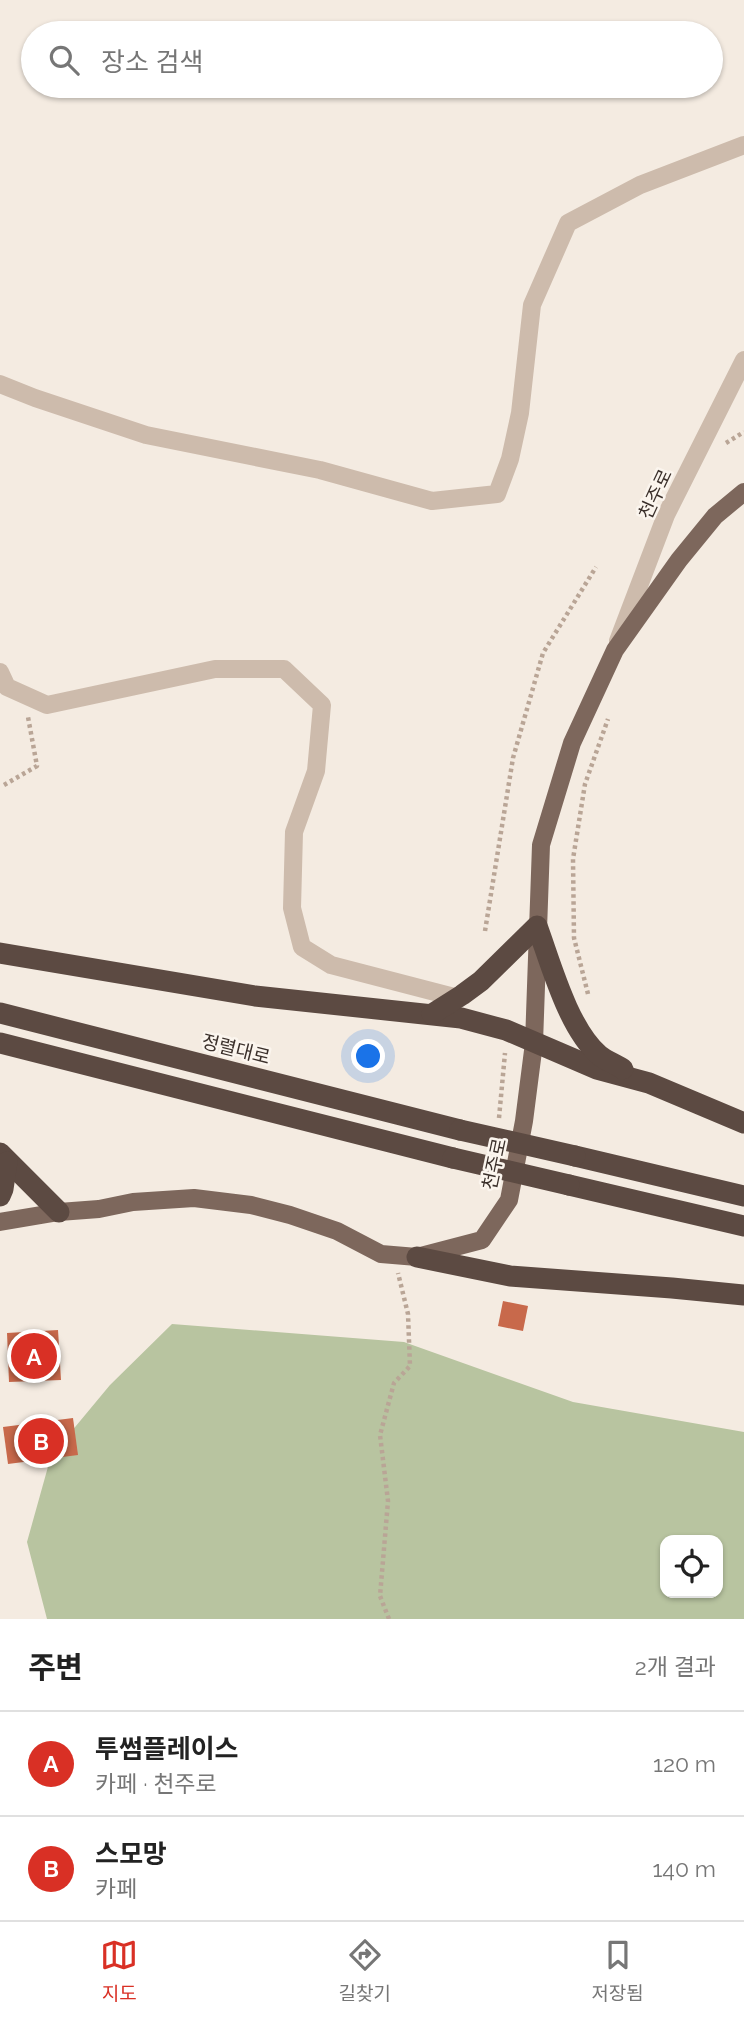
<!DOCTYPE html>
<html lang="ko">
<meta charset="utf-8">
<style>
:root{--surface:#fff;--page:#f2f2f2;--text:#222;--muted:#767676;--line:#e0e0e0;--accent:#d93025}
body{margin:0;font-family:Raleway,"Noto Sans KR",sans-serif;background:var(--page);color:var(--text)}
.controls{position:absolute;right:21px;bottom:21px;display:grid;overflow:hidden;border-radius:14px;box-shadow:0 2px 5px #0004}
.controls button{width:63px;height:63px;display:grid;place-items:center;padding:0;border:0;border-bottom:2px solid var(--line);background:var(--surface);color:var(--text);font:35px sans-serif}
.you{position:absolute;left:369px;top:1057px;width:24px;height:24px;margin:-18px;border:5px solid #fff;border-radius:50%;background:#1a73e8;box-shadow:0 0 0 10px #1a73e833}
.badge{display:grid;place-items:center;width:46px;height:46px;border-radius:50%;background:var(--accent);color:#fff;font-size:23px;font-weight:700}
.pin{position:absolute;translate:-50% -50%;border:4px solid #fff;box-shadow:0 2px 7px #0006}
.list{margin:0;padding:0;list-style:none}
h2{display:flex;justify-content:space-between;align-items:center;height:91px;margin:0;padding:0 28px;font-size:30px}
h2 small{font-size:23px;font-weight:400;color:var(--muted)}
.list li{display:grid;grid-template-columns:46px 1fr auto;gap:21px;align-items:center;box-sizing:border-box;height:105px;padding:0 28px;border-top:2px solid var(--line)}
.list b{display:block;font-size:26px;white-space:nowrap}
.list p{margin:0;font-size:23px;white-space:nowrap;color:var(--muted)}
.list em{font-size:23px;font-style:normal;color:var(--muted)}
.icon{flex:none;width:38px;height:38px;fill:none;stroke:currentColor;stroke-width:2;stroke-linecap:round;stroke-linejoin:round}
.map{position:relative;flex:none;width:744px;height:1619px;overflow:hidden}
.search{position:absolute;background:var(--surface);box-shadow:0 2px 5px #0004;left:21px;right:21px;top:21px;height:77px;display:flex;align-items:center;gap:18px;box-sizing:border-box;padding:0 24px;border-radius:38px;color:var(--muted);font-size:26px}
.sheet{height:301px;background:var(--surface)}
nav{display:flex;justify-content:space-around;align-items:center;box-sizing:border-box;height:98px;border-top:2px solid var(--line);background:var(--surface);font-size:19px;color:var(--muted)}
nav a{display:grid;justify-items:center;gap:4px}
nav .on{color:var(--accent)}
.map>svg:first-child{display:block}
.green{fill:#b8c4a0;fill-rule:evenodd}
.building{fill:#c8694b}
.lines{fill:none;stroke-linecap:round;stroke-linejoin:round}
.path{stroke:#b9a596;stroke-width:4.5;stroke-dasharray:3.5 3.5;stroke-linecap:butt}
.minor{stroke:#cdbbac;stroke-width:18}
.major{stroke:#7d675c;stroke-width:18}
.highway{stroke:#5c4a42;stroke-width:21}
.highway-bridge{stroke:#5c4a42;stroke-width:21}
.labels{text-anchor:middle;stroke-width:5;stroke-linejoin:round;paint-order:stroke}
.street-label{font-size:19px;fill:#3b302b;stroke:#fbf5ee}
</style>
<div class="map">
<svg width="744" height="1619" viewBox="0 0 744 1619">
<rect width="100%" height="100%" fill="#f4ebe1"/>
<path class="green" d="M172 1324 404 1342 573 1402 744 1432V1619H47L27 1542 51 1456 110 1385ZM665 1540H718V1593H665Z"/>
<g class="building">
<polygon points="503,1301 528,1306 523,1331 498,1326"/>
<polygon points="58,1330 61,1380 9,1382 7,1333"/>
<polygon points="73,1418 78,1455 8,1464 3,1427"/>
</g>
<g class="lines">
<g class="path">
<polyline points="726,443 744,432"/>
<polyline points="4,785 37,766 28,717"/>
<polyline points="485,931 513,758 543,653 596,567"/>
<polyline points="588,994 574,938 573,859 585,784 608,719"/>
<polyline points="499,1118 505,1053"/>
<polyline points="389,1619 380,1596 388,1501 380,1435 394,1383 410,1366 408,1314 398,1273"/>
</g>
<g class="minor">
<polyline points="0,384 35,398 146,435 320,470 432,501 497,494 510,459 520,413 532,305 568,223 640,185 744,145"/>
<polyline points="618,641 666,515 744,360"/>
<polyline points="0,672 7,687 47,705 215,669 284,669 322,705 316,771 294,832 292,908 302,947 331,965 458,998"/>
</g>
<polyline class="major" points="0,1222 59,1212 99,1209 133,1202 194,1198 251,1205 290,1215 337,1231 381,1254 417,1257 482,1240 509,1200 524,1121 534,1043 541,845 572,743 615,650 679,560 715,516 744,492"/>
<g class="highway">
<polyline points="0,953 255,996 461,1018 506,1030 597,1069 649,1083 744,1123"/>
<polyline points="0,1013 460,1130"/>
<path d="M432 1014 462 995 481 981 537 926C551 964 568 1028 599 1055 606 1061 616 1064 623 1069"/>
<polyline points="0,1043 453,1158"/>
<polyline points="0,1153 59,1212"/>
<polyline points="575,1156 744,1196"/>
<polyline points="569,1185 744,1226"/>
<polyline points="0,1196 3,1189 7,1162"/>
<polyline points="417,1257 510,1276 672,1288 744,1295"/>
</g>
<g class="highway-bridge">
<polyline points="460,1130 575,1156"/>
<polyline points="453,1158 569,1185"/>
</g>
</g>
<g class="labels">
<g class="street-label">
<text transform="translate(655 494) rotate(-65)" y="7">천주로</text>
<text transform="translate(236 1049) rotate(14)" y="7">정렬대로</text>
<text transform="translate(494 1164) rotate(-78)" y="7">천주로</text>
</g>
</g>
</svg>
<div class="controls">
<button><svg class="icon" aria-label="locate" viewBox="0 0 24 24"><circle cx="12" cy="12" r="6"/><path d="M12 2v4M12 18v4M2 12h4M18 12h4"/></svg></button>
</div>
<div class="you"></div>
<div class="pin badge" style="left:34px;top:1356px">A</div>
<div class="pin badge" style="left:41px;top:1441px">B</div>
<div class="search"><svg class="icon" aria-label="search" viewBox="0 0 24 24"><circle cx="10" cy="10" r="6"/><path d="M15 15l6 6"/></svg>장소 검색</div>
</div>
<section class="sheet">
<h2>주변<small>2개 결과</small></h2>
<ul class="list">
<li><span class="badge">A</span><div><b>투썸플레이스</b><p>카페 · 천주로</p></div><em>120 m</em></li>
<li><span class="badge">B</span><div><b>스모망</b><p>카페</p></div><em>140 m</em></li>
</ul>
</section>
<nav>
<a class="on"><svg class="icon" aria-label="map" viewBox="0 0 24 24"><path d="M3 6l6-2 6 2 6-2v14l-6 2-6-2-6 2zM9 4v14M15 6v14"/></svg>지도</a>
<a><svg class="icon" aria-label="directions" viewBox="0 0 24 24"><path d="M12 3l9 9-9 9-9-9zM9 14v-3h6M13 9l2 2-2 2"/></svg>길찾기</a>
<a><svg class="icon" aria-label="saved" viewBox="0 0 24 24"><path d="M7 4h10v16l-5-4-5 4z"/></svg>저장됨</a>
</nav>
